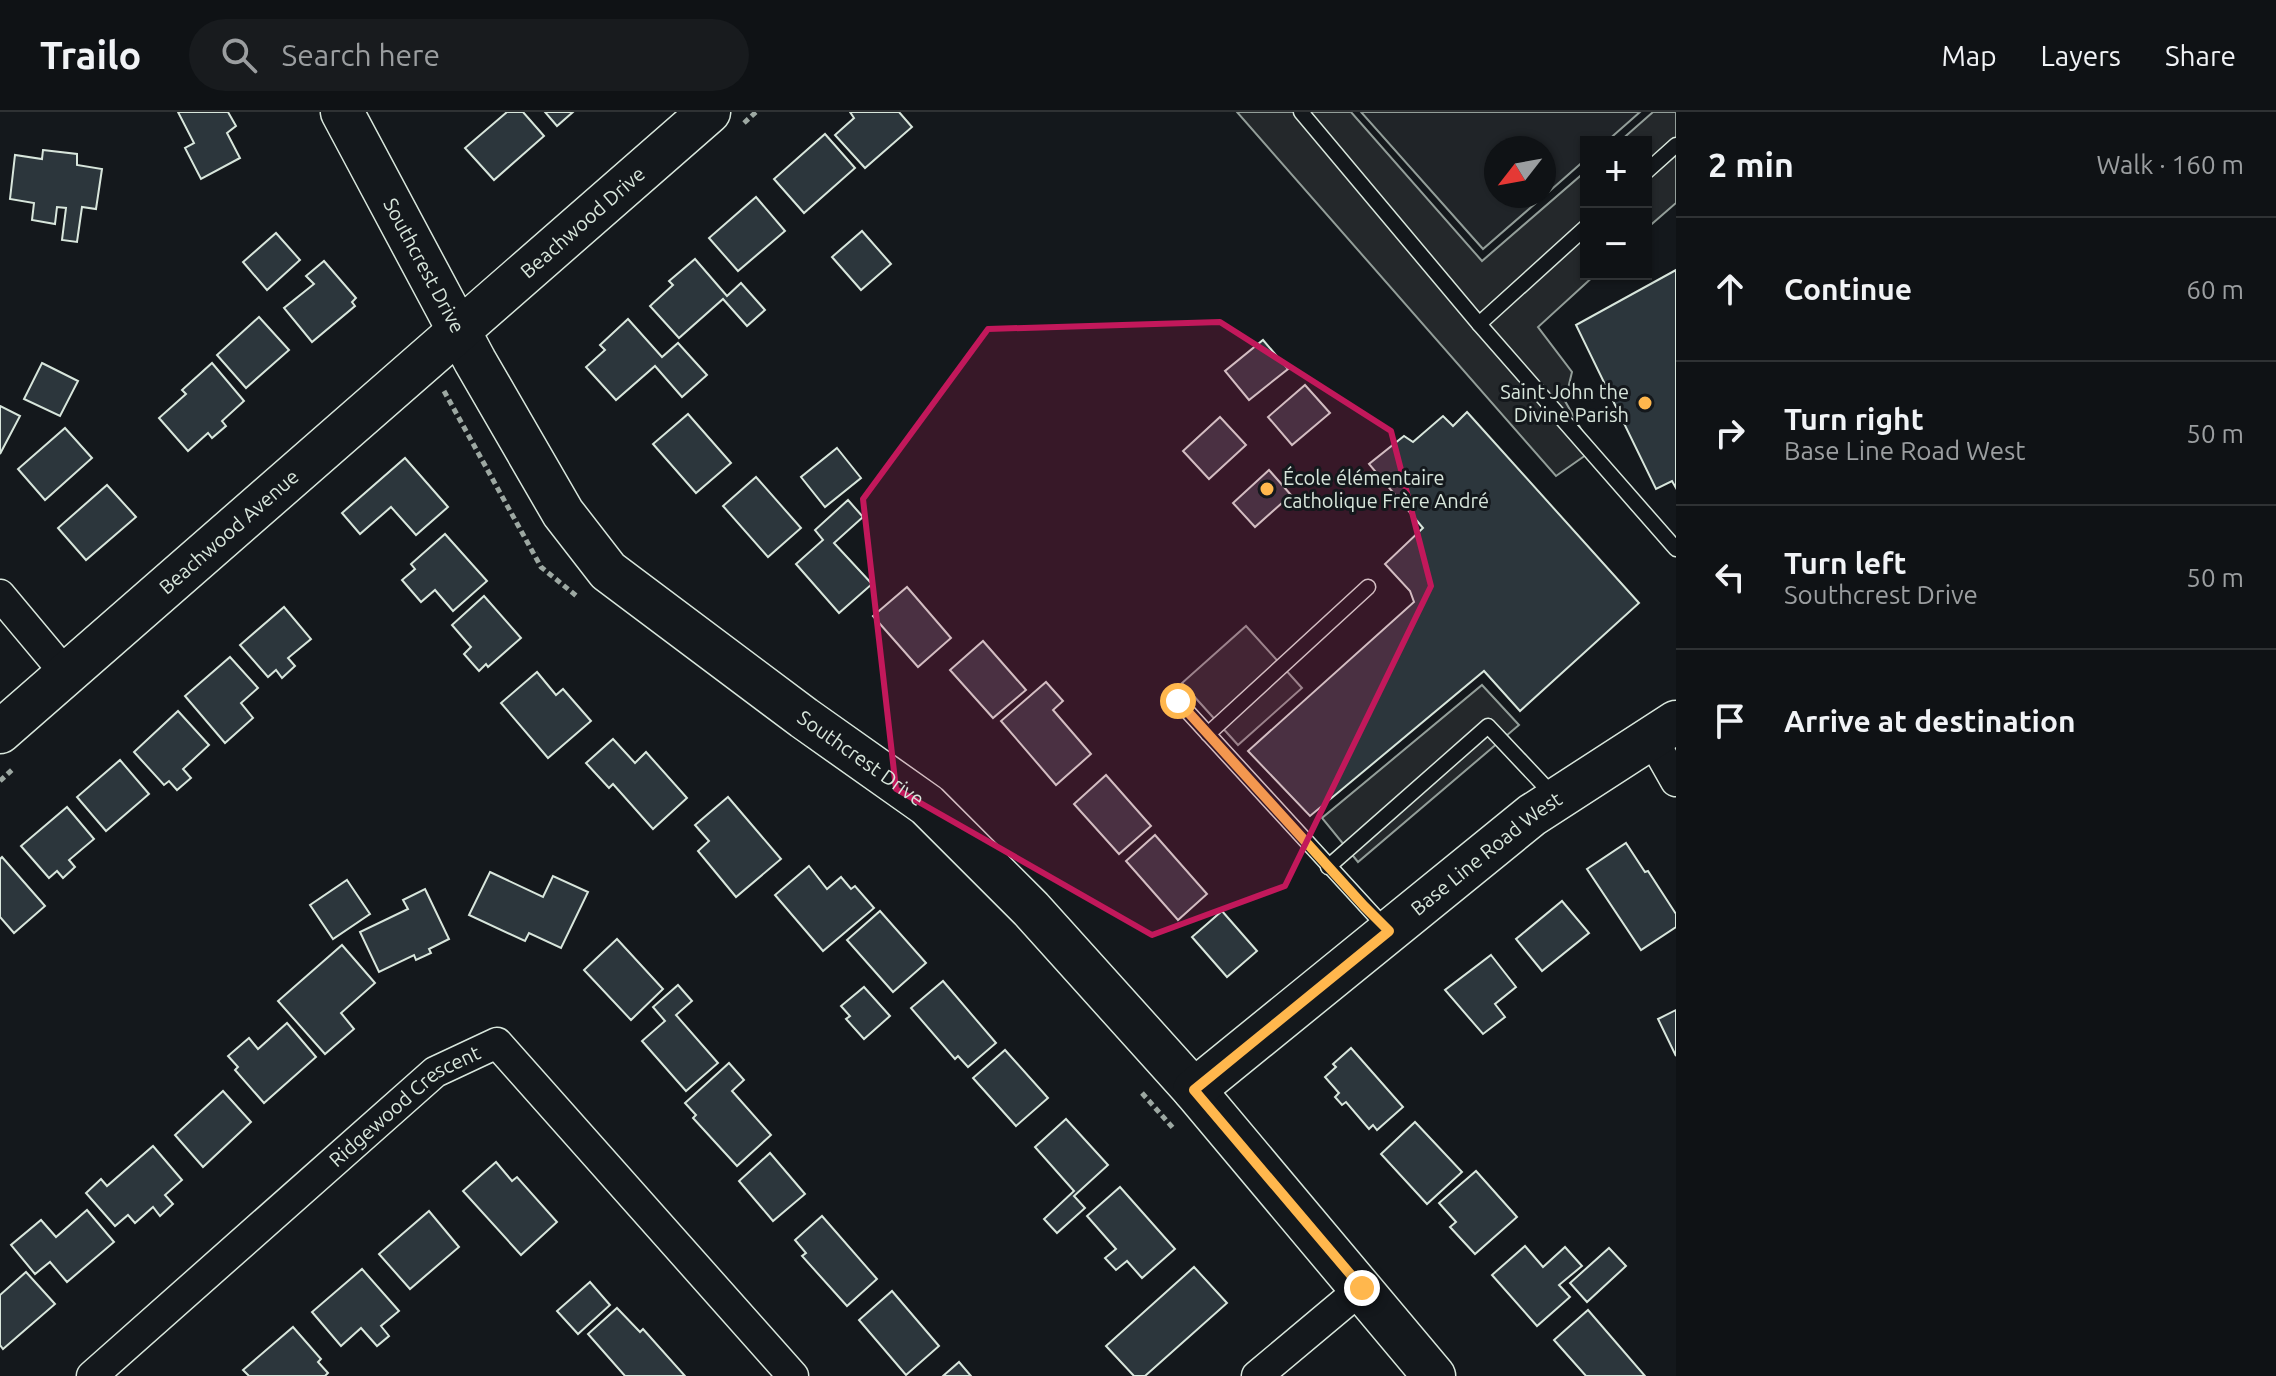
<!DOCTYPE html>
<meta charset="utf-8">
<style>
:root{--surface:#0f1215;--page:#181b1e;--text:#f1f3f6;--muted:#9b9ea0;--line:#2f3234}
body{margin:0;font-family:Ubuntu,sans-serif;background:var(--page);color:var(--text)}
.controls{position:absolute;right:24px;top:24px;display:grid;overflow:hidden;border-radius:0px;box-shadow:0 2px 6px #0004}
.controls button{width:72px;height:72px;display:grid;place-items:center;padding:0;border:0;border-bottom:2px solid var(--line);background:var(--surface);color:var(--text);font:40px sans-serif}
.compass{position:absolute;left:1484px;top:24px;width:72px;height:72px;border-radius:50%;background:var(--surface);box-shadow:0 2px 6px #0004;rotate:239deg}
.stop{position:absolute;width:24px;height:24px;margin:-18px;border:6px solid #ffb74d;border-radius:50%;background:#fff}
.stop.end{background:#ffb74d;border-color:#fff;box-shadow:0 2px 8px #0008}
.list{margin:0;padding:0;list-style:none}
h2{display:flex;justify-content:space-between;align-items:center;height:104px;margin:0;padding:0 32px;font-size:34px}
h2 small{font-size:26px;font-weight:400;color:var(--muted)}
.list li{display:grid;grid-template-columns:52px 1fr auto;gap:24px;align-items:center;box-sizing:border-box;height:144px;padding:0 32px;border-top:2px solid var(--line)}
.list b{display:block;font-size:30px;white-space:nowrap}
.list p{margin:0;font-size:26px;white-space:nowrap;color:var(--muted)}
.list em{font-size:26px;font-style:normal;color:var(--muted)}
.icon{flex:none;width:44px;height:44px;fill:none;stroke:currentColor;stroke-width:2;stroke-linecap:round;stroke-linejoin:round}
.map{position:relative;flex:none;width:1676px;height:1264px;overflow:hidden}
header{display:flex;align-items:center;gap:48px;box-sizing:border-box;height:112px;padding:0 40px;background:var(--surface);border-bottom:2px solid var(--line)}
header strong{font-size:38px}
nav{display:flex;gap:44px;margin-inline-start:auto;font-size:28px}
.search{width:560px;height:72px;background:var(--page);display:flex;align-items:center;gap:20px;box-sizing:border-box;padding:0 28px;border-radius:44px;color:var(--muted);font-size:30px}
main{display:flex}
aside{flex:1;background:var(--surface)}
.map>svg:first-child{display:block}
.green{fill:#202428;stroke:#939e99;stroke-width:2}
.parking{fill:#24282b;stroke:#939e99;stroke-width:2}
.building{fill:#2c363c;stroke:#d8e6dc;stroke-width:2}
.lines{fill:none;stroke-linecap:round;stroke-linejoin:round}
.lane-casing{stroke:#d8e6dc;stroke-width:17}
.street-casing{stroke:#d8e6dc;stroke-width:33}
.secondary-casing{stroke:#d8e6dc;stroke-width:45}
.path{stroke:#9da8a2;stroke-width:5;stroke-dasharray:6 4;stroke-linecap:butt}
.lane{stroke:#14181c;stroke-width:14}
.street{stroke:#14181c;stroke-width:30}
.secondary{stroke:#14181c;stroke-width:42}
.route{stroke:#ffb74d;stroke-width:10}
.marked{fill:#c2185b;fill-opacity:0.2;stroke:#c2185b;stroke-width:6;stroke-linejoin:round}
.poi-dot{fill:#ffb74d;stroke:#14181c;stroke-width:3}
.labels{text-anchor:middle;stroke-width:6;stroke-linejoin:round;paint-order:stroke}
.street-label{font-size:20px;fill:#d8e6dc;stroke:#14181c}
.poi-label{font-size:20px;fill:#d8e6dc;stroke:#14181c;text-anchor:end}
</style>
<header>
<strong>Trailo</strong>
<div class="search"><svg class="icon" aria-label="search" viewBox="0 0 24 24"><circle cx="10" cy="10" r="6"/><path d="M15 15l6 6"/></svg>Search here</div>
<nav><a>Map</a><a>Layers</a><a>Share</a></nav>
</header>
<main>
<div class="map">
<svg width="1676" height="1264" viewBox="0 0 1676 1264">
<rect width="100%" height="100%" fill="#14181c"/>
<polygon class="green" points="1361,0 1640,0 1606,30 1586,30 1586,47 1544,84 1544,36 1496,36 1496,84 1544,84 1483,137"/>
<g class="parking">
<polygon points="1237,0 1351,0 1482,149 1586,59 1586,162 1596,162 1538,215 1572,260 1565,289 1593,338 1556,364"/>
<polygon points="1653,0 1676,0 1676,91 1646,117 1646,30 1619,30"/>
<polygon points="1246,514 1302,576 1238,633 1182,571"/>
<polygon points="1482,573 1519,613 1358,750 1322,706"/>
</g>
<g class="building">
<polygon points="178,0 228,0 236,14 227,21 240,46 201,67 185,36 194,31"/>
<polygon points="507,0 523,0 544,24 494,68 465,36"/>
<polygon points="545,0 573,0 557,14"/>
<polygon points="899,0 912,15 865,56 835,23 854,6 850,0"/>
<polygon points="825,22 855,56 804,101 774,67"/>
<polygon points="43,38 77,42 77,53 102,57 96,97 82,95 77,130 62,128 66,96 57,95 55,112 32,108 34,91 10,87 15,43 42,47"/>
<polygon points="756,85 785,119 738,159 709,126"/>
<polygon points="862,119 891,152 861,178 832,145"/>
<polygon points="276,121 300,148 267,178 243,150"/>
<polygon points="695,147 727,184 741,171 765,198 747,214 723,187 679,226 650,194 673,173 669,169"/>
<polygon points="324,149 356,186 352,190 355,194 312,230 284,196 314,172 306,164"/>
<polygon points="1676,158 1676,376 1672,369 1656,377 1576,213"/>
<polygon points="259,205 289,238 246,276 217,243"/>
<polygon points="628,207 662,245 678,231 707,263 682,285 655,254 616,288 586,255 605,238 600,233"/>
<polygon points="1263,228 1288,257 1249,288 1225,259"/>
<polygon points="42,251 78,269 60,304 24,287"/>
<polygon points="212,251 244,289 222,309 226,314 212,326 208,321 188,339 159,306 186,282 182,278"/>
<polygon points="1305,273 1330,301 1292,333 1268,305"/>
<polygon points="0,294 20,304 0,342"/>
<polygon points="1467,300 1639,491 1520,599 1484,559 1310,704 1248,639 1414,490 1410,479 1385,452 1423,416 1369,352 1404,324 1413,330 1443,304 1453,314"/>
<polygon points="688,302 731,351 696,381 653,332"/>
<polygon points="1220,305 1246,333 1209,367 1183,339"/>
<polygon points="65,316 92,346 45,388 18,357"/>
<polygon points="837,336 861,366 825,395 801,365"/>
<polygon points="405,346 448,395 416,423 391,395 360,422 342,401"/>
<polygon points="1269,358 1291,383 1255,415 1233,391"/>
<polygon points="756,365 801,416 768,445 723,394"/>
<polygon points="107,373 136,405 86,448 58,416"/>
<polygon points="848,388 863,405 834,431 872,472 839,501 796,452 823,428 815,418"/>
<polygon points="445,422 487,469 453,499 435,478 421,490 402,468 415,457 411,452"/>
<polygon points="907,475 951,526 918,555 873,504"/>
<polygon points="484,484 521,526 488,555 486,552 479,559 464,542 471,535 452,513"/>
<polygon points="284,495 311,527 288,546 295,554 282,566 276,558 268,565 240,533"/>
<polygon points="983,529 1026,578 993,606 950,558"/>
<polygon points="230,545 258,576 241,591 253,606 225,631 185,584"/>
<polygon points="537,560 556,583 563,577 591,609 548,646 501,591"/>
<polygon points="1046,570 1063,589 1053,598 1091,642 1056,673 1001,609"/>
<polygon points="178,599 209,633 183,657 191,666 177,678 169,669 164,673 134,640"/>
<polygon points="613,627 635,651 646,640 687,686 653,717 613,672 609,676 586,651"/>
<polygon points="120,648 149,682 106,719 77,685"/>
<polygon points="1106,663 1151,714 1119,742 1074,692"/>
<polygon points="728,685 781,747 736,785 698,739 709,729 695,713"/>
<polygon points="67,695 94,727 69,748 75,755 63,766 57,759 49,766 21,734"/>
<polygon points="1155,723 1207,782 1178,808 1126,749"/>
<polygon points="1626,731 1645,760 1648,759 1676,802 1676,815 1641,838 1587,757"/>
<polygon points="2,745 45,794 14,821 0,805 0,747"/>
<polygon points="809,754 827,777 841,765 851,777 855,774 874,796 823,839 775,783"/>
<polygon points="490,760 543,785 553,764 588,780 561,836 529,821 525,829 469,803"/>
<polygon points="347,768 370,802 333,827 310,793"/>
<polygon points="425,777 449,827 429,837 431,841 416,848 414,843 379,860 360,820 408,797 403,788"/>
<polygon points="1562,789 1589,821 1542,859 1516,827"/>
<polygon points="880,799 926,851 893,880 847,828"/>
<polygon points="1222,799 1257,839 1227,865 1192,825"/>
<polygon points="617,827 663,877 631,908 584,858"/>
<polygon points="342,833 375,871 341,901 354,917 325,942 278,889"/>
<polygon points="1491,843 1516,875 1495,892 1505,905 1483,922 1445,878"/>
<polygon points="943,869 996,931 968,955 958,944 955,947 911,896"/>
<polygon points="678,873 692,889 676,903 718,951 686,979 642,929 665,909 653,895"/>
<polygon points="864,875 890,904 864,927 846,907 850,904 841,894"/>
<polygon points="1676,898 1676,944 1658,907"/>
<polygon points="287,911 316,945 264,991 235,958 238,955 228,944 249,926 258,937"/>
<polygon points="1351,936 1403,995 1377,1018 1373,1013 1369,1017 1346,990 1342,993 1335,985 1339,981 1325,965 1336,955 1333,952"/>
<polygon points="1005,938 1048,986 1016,1014 973,966"/>
<polygon points="729,951 744,968 732,979 771,1023 737,1054 693,1006 696,1003 685,991"/>
<polygon points="223,979 251,1010 203,1055 175,1023"/>
<polygon points="1066,1007 1108,1053 1074,1084 1085,1096 1057,1121 1044,1107 1074,1079 1035,1035"/>
<polygon points="1415,1010 1462,1060 1427,1092 1381,1042"/>
<polygon points="153,1034 182,1068 165,1083 173,1092 160,1104 153,1095 135,1111 128,1103 115,1114 86,1081 101,1067 107,1074"/>
<polygon points="770,1041 805,1082 773,1109 739,1069"/>
<polygon points="496,1050 512,1069 517,1065 557,1110 521,1143 463,1079"/>
<polygon points="1476,1059 1517,1105 1475,1142 1450,1115 1456,1110 1439,1091"/>
<polygon points="1120,1075 1175,1137 1142,1166 1127,1149 1116,1158 1105,1146 1116,1137 1087,1104"/>
<polygon points="87,1098 114,1130 67,1170 50,1150 35,1162 11,1133 41,1108 56,1125"/>
<polygon points="429,1099 459,1135 410,1177 379,1142"/>
<polygon points="822,1104 877,1167 847,1194 802,1144 806,1141 795,1128"/>
<polygon points="1525,1134 1543,1155 1565,1135 1582,1154 1559,1173 1570,1185 1537,1214 1492,1163"/>
<polygon points="1609,1136 1626,1154 1587,1190 1570,1171"/>
<polygon points="1194,1155 1227,1191 1145,1264 1134,1264 1106,1234"/>
<polygon points="362,1157 399,1199 381,1214 389,1224 377,1234 361,1216 341,1234 312,1200"/>
<polygon points="26,1160 55,1192 3,1237 0,1233 0,1183"/>
<polygon points="590,1170 610,1193 578,1222 557,1199"/>
<polygon points="892,1179 939,1234 906,1263 859,1208"/>
<polygon points="617,1196 640,1220 643,1217 685,1264 625,1264 588,1222"/>
<polygon points="1588,1198 1645,1264 1586,1264 1554,1228"/>
<polygon points="293,1215 321,1247 318,1250 328,1261 325,1264 249,1264 243,1258"/>
<polygon points="959,1250 971,1264 943,1264"/>
</g>
<g class="lines">
<g class="lane-casing">
<g id="lane">
<polyline points="1301,0 1479,212 1676,437"/>
<polyline points="1646,60 1676,33"/>
<polyline points="1479,212 1586,115"/>
<polyline points="1178,589 1386,816"/>
<polyline points="1208,622 1368,475"/>
<polyline points="1328,755 1488,614 1553,683"/>
</g>
</g>
<g class="street-casing">
<g id="street">
<polyline points="0,483 66,562"/>
<polyline points="1651,625 1676,669"/>
<path id="s1" d="M92 1264 435 960 497 931 793 1264"/>
<polyline points="1257,1264 1362,1176"/>
</g>
</g>
<g class="secondary-casing">
<g id="secondary">
<path id="s2" d="M342 0 475 249 563 401 608 459 804 606 927 693 1031 797 1194 978 1434 1264"/>
<path id="s3" d="M0 620 709 0"/>
<path id="s4" d="M1194 978 1532 703 1676 610"/>
</g>
</g>
<g class="path">
<polyline points="744,11 756,0"/>
<polyline points="444,279 541,455 579,486"/>
<polyline points="0,669 14,656"/>
<polyline points="1142,981 1173,1016"/>
</g>
<use href="#lane" class="lane"/>
<use href="#street" class="street"/>
<use href="#secondary" class="secondary"/>
</g>
<g class="lines">
<polyline class="route" points="1178,589 1364,794 1389,819 1194,978 1362,1176"/>
</g>
<path class="marked" d="M1220 210 1391 319 1431 474 1285 774 1152 823 896 677 863 387 988 217Z"/>
<g class="poi-dot">
<circle cx="1645" cy="291" r="8"/>
<circle cx="1267" cy="377" r="8"/>
</g>
<g class="labels">
<g class="street-label">
<text dy="7" stroke="none"><textPath href="#s3" startOffset="774">Beachwood Drive</textPath></text>
<text dy="7" stroke="none"><textPath href="#s2" startOffset="174">Southcrest Drive</textPath></text>
<text dy="7" stroke="none"><textPath href="#s3" startOffset="304">Beachwood Avenue</textPath></text>
<text dy="7" stroke="none"><textPath href="#s2" startOffset="846">Southcrest Drive</textPath></text>
<text dy="7" stroke="none"><textPath href="#s4" startOffset="376">Base Line Road West</textPath></text>
<text dy="7" stroke="none"><textPath href="#s1" startOffset="414">Ridgewood Crescent</textPath></text>
</g>
<g class="poi-label">
<text x="1629" y="287">Saint John the<tspan x="1629" dy="23">Divine Parish</tspan></text>
<text x="1283" y="373" text-anchor="start">École élémentaire<tspan x="1283" dy="23">catholique Frère André</tspan></text>
</g>
</g>
</svg>
<div class="controls">
<button>+</button>
<button>−</button>
</div>
<svg class="compass" viewBox="-18 -18 36 36"><path d="M0-13l5 13h-10z" fill="#e53935"/><path d="M0 13l5-13h-10z" fill="#9b9ea0"/></svg>
<div class="stop" style="left:1178px;top:589px"></div>
<div class="stop end" style="left:1362px;top:1176px"></div>
</div>
<aside>
<h2>2 min<small>Walk · 160 m</small></h2>
<ul class="list">
<li><svg class="icon" aria-label="ahead" viewBox="0 0 24 24"><path d="M12 20V5M6 11l6-6 6 6"/></svg><div><b>Continue</b></div><em>60 m</em></li>
<li><svg class="icon" aria-label="right" viewBox="0 0 24 24"><path d="M7 20v-9h11M14 6l5 5-5 5"/></svg><div><b>Turn right</b><p>Base Line Road West</p></div><em>50 m</em></li>
<li><svg class="icon" aria-label="left" viewBox="0 0 24 24"><path d="M17 20v-9H6M10 6l-5 5 5 5"/></svg><div><b>Turn left</b><p>Southcrest Drive</p></div><em>50 m</em></li>
<li><svg class="icon" aria-label="arrive" viewBox="0 0 24 24"><path d="M6 21V4h12l-3 4 3 4H6"/></svg><div><b>Arrive at destination</b></div></li>
</ul>
</aside>
</main>
